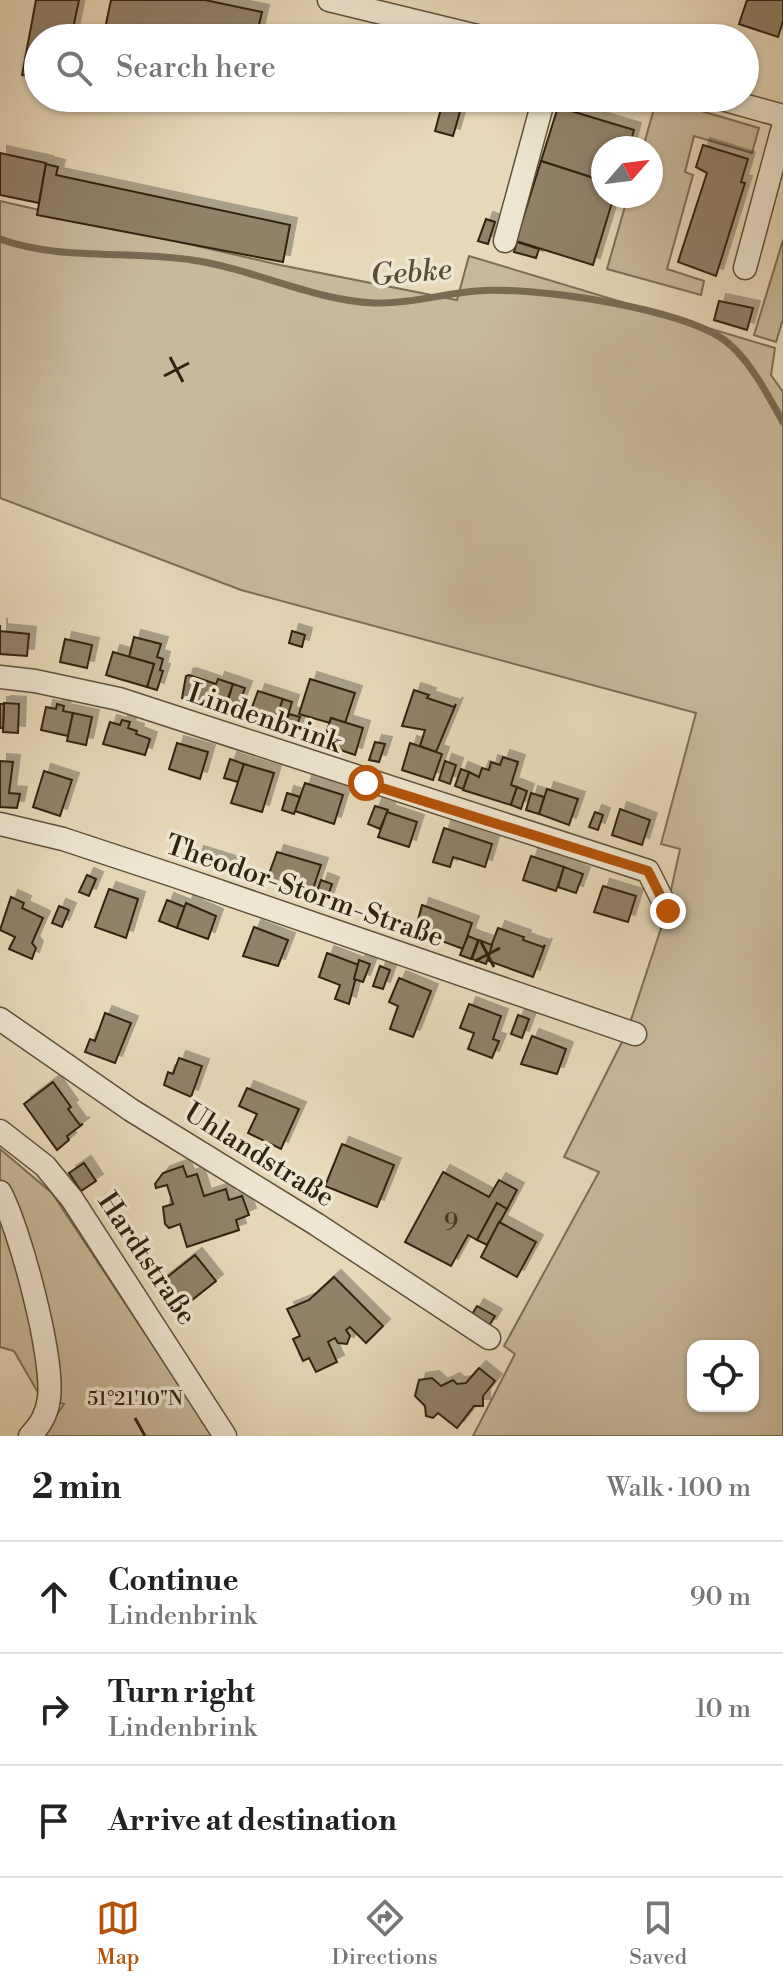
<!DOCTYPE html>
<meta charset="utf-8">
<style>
:root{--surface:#fff;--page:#f6f6f6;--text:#222;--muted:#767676;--line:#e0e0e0;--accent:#b45309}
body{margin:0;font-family:"Libre Bodoni",serif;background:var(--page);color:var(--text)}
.controls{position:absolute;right:24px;bottom:24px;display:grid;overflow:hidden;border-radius:16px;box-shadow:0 2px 6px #0004}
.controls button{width:72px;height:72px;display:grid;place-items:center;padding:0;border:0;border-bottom:2px solid var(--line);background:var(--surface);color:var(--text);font:40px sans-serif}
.compass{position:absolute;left:591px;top:136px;width:72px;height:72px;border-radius:50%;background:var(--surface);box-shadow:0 2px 6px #0004;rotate:62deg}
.stop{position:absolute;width:24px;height:24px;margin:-18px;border:6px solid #b45309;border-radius:50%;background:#fff}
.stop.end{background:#b45309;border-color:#fff;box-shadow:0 2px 8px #0008}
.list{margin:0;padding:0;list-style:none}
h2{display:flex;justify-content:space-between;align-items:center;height:104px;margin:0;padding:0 32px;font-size:34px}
h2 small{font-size:26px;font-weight:400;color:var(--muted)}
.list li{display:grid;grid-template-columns:52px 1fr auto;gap:24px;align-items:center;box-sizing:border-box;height:112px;padding:0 32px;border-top:2px solid var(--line)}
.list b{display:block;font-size:30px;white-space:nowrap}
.list p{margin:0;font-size:26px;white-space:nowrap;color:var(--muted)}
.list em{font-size:26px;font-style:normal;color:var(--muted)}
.icon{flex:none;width:44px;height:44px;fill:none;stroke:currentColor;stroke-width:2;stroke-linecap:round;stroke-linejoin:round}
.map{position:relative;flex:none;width:783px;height:1436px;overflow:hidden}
.search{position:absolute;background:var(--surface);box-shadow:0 2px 6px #0004;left:24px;right:24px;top:24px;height:88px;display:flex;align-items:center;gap:20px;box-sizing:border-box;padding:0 28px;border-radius:44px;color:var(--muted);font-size:30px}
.sheet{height:440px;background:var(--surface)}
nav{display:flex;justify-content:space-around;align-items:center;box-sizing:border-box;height:112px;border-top:2px solid var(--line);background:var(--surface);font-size:22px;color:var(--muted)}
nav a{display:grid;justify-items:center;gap:4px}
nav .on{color:var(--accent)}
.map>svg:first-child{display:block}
.green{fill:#c8b99b;stroke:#7c6e55;stroke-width:2;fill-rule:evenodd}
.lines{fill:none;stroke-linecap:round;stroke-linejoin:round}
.stream{stroke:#796a52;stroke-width:7}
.building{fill:#908167;stroke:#31230f;stroke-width:2;filter:url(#shadow)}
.minor-casing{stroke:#5e5039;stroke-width:25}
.minor{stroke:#efe6d1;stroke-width:22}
.route{stroke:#b45309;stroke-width:10}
.ticks{fill:none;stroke:#31230f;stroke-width:3}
.labels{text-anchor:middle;stroke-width:7;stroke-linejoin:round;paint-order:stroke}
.number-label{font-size:24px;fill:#493a25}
.street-label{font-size:28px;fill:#31230f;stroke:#efe6d1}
.water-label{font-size:30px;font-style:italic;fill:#5b4d36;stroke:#efe6d1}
.ticks-label{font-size:20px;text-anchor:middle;fill:#31230f;stroke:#efe6d1;stroke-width:7;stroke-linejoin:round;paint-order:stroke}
</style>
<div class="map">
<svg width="783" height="1436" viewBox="0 0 783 1436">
<defs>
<filter id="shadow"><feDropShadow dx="7" dy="-7" stdDeviation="0" flood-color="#0004"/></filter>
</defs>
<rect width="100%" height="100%" fill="#e7d8b8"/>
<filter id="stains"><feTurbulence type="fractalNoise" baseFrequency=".0025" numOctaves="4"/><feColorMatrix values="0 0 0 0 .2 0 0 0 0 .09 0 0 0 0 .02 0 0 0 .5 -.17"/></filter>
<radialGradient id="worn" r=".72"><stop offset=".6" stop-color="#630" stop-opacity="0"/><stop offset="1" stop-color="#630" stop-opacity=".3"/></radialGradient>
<g class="green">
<polygon points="657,98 759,128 752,153 694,136 685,172 693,175 667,269 704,281 701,295 607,269 628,196 651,196 651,148 643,148"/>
<path d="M0 201 280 265 457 300 469 256 775 348 771 375 783 392V1436H473L515 1354 504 1346 599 1172 564 1157 627 1032 666 913 680 849 661 844 696 713 241 590 0 498ZM693 1346H753V1406H693Z"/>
<polygon points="783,240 783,319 776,342 754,335"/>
<polygon points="0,1149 52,1193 213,1436 42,1436 64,1404 40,1396 14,1351 0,1347"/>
</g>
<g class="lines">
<path class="stream" d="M0 239C61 261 128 250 192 260 254 269 311 300 374 303 409 304 442 294 476 291 531 286 687 308 728 343 752 363 768 396 783 422"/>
</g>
<g class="building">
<polygon points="36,0 79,0 71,38 38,38 38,78 22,75"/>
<polygon points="111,0 205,0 262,12 256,38 103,38"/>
<polygon points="747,0 783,0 783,21 778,37 739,24"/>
<polygon points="444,98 464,98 453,136 435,131"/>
<polygon points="558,107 634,130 629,148 603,148 603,181 541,161"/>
<polygon points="703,145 748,159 741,182 745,183 716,276 678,262 707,173 696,167"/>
<polygon points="0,153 46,163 39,203 0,195"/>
<polygon points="541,161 603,181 603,196 614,196 593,265 516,241"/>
<polygon points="46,164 58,167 56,175 290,225 283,262 37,215"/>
<polygon points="486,219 495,222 488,244 478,241"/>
<polygon points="517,242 539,249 536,258 514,252"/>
<polygon points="719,301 753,308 747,330 714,320"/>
<polygon points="0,625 0,631 29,634 27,656 0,654"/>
<polygon points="292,631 305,635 302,647 289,643"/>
<polygon points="134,637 161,644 157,657 163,659 160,670 163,671 157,690 147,687 154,664 129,657"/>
<polygon points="65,639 92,645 87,668 60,662"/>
<polygon points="113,652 154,664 147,687 106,675"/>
<polygon points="189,675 216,684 218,679 233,684 223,712 182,698 186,676"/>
<polygon points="310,679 355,693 345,723 331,718 330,723 299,714"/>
<polygon points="233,684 245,688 238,707 227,704"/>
<polygon points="414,690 429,695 427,698 454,707 456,704 436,752 420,746 425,730 402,726"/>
<polygon points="258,691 283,699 274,726 248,718"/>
<polygon points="283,699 292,702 286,722 276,718"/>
<polygon points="4,703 19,704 18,733 3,732"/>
<polygon points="0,704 4,704 3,728 0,728"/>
<polygon points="57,704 64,706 63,711 73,713 68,736 41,730 46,707 56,709"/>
<polygon points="73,713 92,717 86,745 67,741"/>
<polygon points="289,714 300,717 293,737 282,734"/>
<polygon points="331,718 363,728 355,755 323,744"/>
<polygon points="122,720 130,722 128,728 137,731 136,734 150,739 145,755 103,744 110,722 120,725"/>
<polygon points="375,742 385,744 379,762 369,760"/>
<polygon points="177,743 208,752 200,779 169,769"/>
<polygon points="410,743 442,754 433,780 402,770"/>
<polygon points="503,757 518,762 511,785 517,787 511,805 463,790 469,772 479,777 482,768 489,770 491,762 500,765"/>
<polygon points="230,759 244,764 238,782 224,778"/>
<polygon points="0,761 13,762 9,793 20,794 17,808 0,807"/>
<polygon points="445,761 456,765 450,784 439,780"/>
<polygon points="244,764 274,773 262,812 231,803"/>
<polygon points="461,769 469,772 463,789 455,786"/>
<polygon points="44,771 72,780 60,816 33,807"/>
<polygon points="305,783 343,795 334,824 295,811"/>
<polygon points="517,787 527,791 521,809 511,805"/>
<polygon points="547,789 578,799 569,825 539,814"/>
<polygon points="287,793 300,797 294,814 282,810"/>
<polygon points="531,793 544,797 539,814 526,810"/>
<polygon points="375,806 388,810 380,829 368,824"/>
<polygon points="620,809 650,820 642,845 612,835"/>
<polygon points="387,812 417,822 409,847 378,837"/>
<polygon points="595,812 603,815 598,830 589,827"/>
<polygon points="444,828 492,844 485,867 453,857 450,867 433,862"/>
<polygon points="277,852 321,865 310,898 309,894 266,882"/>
<polygon points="197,853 232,864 230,873 194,862"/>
<polygon points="531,856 564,867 556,891 523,880"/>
<polygon points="564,867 583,874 576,893 558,887"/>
<polygon points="87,875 96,879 89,896 79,892"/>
<polygon points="321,880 332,884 325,904 314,900"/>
<polygon points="603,886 636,896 628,922 594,912"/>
<polygon points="109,889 138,899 126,938 95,927"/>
<polygon points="11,897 24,903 22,908 43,918 32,943 36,948 32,959 9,949 15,937 0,930"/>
<polygon points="167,900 185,907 177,928 159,921"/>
<polygon points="186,903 216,916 208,939 177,928"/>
<polygon points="422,905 472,923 463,949 415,931"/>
<polygon points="59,906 69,910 62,927 52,923"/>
<polygon points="254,927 288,940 278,966 243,956"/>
<polygon points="498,928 524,937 523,940 543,947 545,945 533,977 486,960"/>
<polygon points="468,936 478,940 471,959 460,955"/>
<polygon points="479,940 492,945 486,964 472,959"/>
<polygon points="327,953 359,965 349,1004 335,999 340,985 319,977"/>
<polygon points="359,960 370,964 363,982 354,979"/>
<polygon points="380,966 390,970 383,989 373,986"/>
<polygon points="399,978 431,991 413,1037 390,1029 398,1006 389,1002"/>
<polygon points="469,1004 501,1016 493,1039 499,1041 492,1058 468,1049 474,1033 460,1028"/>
<polygon points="105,1013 131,1023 115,1063 85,1052 90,1039 95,1041"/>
<polygon points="518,1015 529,1019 522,1038 511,1034"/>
<polygon points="532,1036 566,1049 557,1074 521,1064"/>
<polygon points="179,1058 202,1066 191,1097 164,1085 168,1072 173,1074"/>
<polygon points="53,1082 71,1107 68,1109 80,1125 83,1124 67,1136 69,1140 57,1150 24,1104"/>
<polygon points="247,1088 299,1109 281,1149 248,1133 257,1114 239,1106"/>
<polygon points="342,1144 394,1165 377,1207 325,1186"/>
<polygon points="84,1163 96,1181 81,1191 69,1173"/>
<polygon points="183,1166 187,1177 197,1174 204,1196 226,1189 229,1200 242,1196 249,1215 236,1220 239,1230 187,1247 180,1224 169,1228 165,1224 163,1207 173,1204 167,1185 156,1188 155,1184 163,1173"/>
<polygon points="443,1172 489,1197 499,1180 517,1190 507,1209 497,1203 477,1240 468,1235 451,1266 405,1242"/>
<polygon points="497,1203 507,1209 487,1245 477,1240"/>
<polygon points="499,1222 536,1242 517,1277 481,1257"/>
<polygon points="195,1255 216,1281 182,1308 161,1282"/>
<polygon points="334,1277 383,1326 366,1343 350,1327 346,1330 350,1336 347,1344 338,1343 335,1338 328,1342 337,1362 316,1372 309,1358 303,1361 293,1339 300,1336 287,1309 309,1300"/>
<polygon points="477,1306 495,1316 489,1326 471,1316"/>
<polygon points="479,1368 495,1381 483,1396 483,1406 474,1406 457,1428 438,1413 433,1418 426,1416 425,1406 415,1396 419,1380 432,1378 441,1386 453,1380 457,1384 466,1383"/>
</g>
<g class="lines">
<g class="minor-casing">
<g id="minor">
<polyline points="329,0 485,38"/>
<polyline points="718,98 783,116"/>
<polyline points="505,241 544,98"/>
<polyline points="745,268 783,127"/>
<polyline points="0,677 35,681 119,699 648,871 668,911"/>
<polyline points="0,824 63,839 175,876 635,1034"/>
<polyline points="0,1019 131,1110 316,1224 489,1338"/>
<polyline points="0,1131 45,1166 72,1199 225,1436"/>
<path d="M0 1192C20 1229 54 1357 49 1398 47 1414 41 1424 30 1436"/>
</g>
</g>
<use href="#minor" class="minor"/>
</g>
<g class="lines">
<polyline class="route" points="366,783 648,871 668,911"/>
</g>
<path class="ticks" d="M170 357 183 382M164 376 189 363M481 942 494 967M475 961 500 948M135 1418 145 1436"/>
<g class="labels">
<g class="number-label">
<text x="451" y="1230">9</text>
</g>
<g class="street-label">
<text transform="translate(265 717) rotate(19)" y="10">Lindenbrink</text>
<text transform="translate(305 890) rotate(19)" y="10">Theodor-Storm-Straße</text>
<text transform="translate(260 1154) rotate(32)" y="10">Uhlandstraße</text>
<text transform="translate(148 1258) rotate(56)" y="10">Hardtstraße</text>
</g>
<g class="water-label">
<text transform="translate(411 272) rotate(-5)" y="10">Gebke</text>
</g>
</g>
<g class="ticks-label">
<text x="135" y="1405">51°21'10"N</text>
</g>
<rect width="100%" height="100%" filter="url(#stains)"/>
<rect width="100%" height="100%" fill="url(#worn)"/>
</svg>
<div class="controls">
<button><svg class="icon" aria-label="locate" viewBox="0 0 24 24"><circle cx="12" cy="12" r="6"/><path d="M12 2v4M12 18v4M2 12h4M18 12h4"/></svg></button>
</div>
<svg class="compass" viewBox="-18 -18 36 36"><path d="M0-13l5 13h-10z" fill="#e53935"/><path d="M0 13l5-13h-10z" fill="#767676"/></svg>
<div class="stop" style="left:366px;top:783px"></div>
<div class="stop end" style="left:668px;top:911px"></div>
<div class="search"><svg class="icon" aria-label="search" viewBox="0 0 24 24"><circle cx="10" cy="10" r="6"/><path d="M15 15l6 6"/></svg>Search here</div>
</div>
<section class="sheet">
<h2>2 min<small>Walk · 100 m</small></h2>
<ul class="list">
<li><svg class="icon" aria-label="ahead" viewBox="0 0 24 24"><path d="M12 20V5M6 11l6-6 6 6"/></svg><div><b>Continue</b><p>Lindenbrink</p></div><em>90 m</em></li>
<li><svg class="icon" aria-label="right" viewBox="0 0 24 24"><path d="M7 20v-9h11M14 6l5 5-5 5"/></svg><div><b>Turn right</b><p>Lindenbrink</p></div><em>10 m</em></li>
<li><svg class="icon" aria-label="arrive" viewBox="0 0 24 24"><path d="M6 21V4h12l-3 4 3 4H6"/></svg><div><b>Arrive at destination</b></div></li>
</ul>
</section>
<nav>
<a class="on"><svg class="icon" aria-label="map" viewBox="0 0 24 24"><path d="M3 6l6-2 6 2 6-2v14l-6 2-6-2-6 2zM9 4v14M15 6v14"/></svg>Map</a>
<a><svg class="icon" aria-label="directions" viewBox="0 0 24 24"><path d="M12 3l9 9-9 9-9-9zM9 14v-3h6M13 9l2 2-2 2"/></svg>Directions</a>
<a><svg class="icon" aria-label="saved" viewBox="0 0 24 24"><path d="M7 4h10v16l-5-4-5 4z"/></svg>Saved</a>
</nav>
